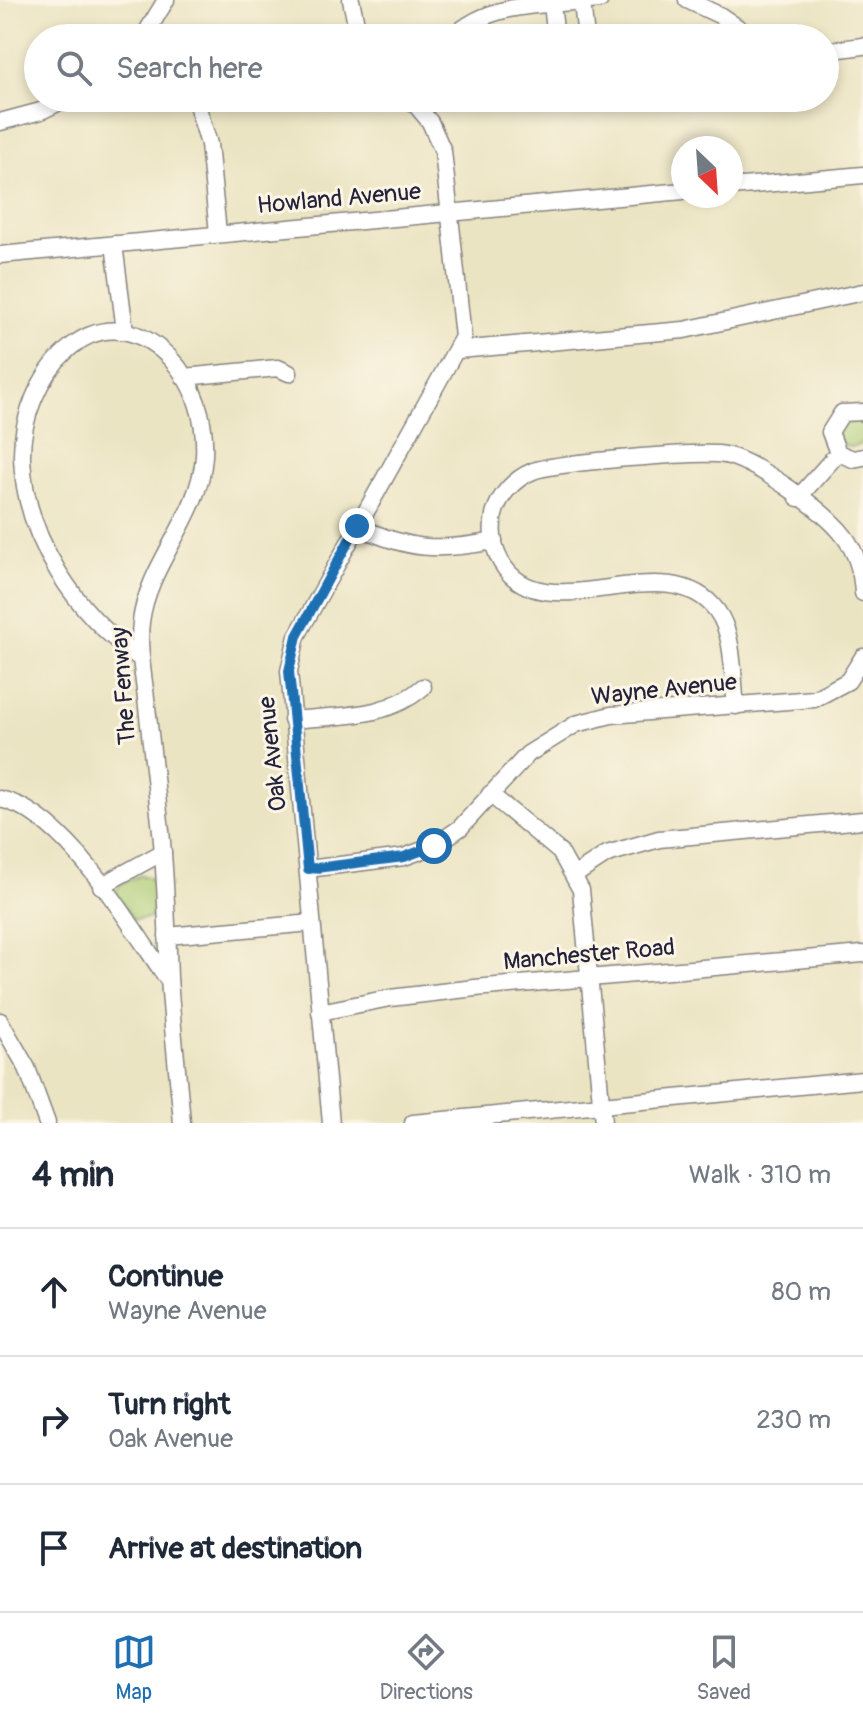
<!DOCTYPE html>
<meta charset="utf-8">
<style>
:root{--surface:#fff;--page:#f2f2f3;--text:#1f2937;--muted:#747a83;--line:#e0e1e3;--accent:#1f6fb2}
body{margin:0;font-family:Pangolin,sans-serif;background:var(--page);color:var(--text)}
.compass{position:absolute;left:671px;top:136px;width:72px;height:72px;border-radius:50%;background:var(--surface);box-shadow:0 4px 12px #0003;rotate:155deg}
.stop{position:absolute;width:24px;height:24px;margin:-18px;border:6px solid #1f6fb2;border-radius:50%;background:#fff}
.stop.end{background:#1f6fb2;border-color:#fff;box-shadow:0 2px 8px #0008}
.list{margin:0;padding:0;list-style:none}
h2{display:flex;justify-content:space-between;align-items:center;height:104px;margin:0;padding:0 32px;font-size:34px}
h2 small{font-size:26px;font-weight:400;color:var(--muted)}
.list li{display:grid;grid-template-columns:52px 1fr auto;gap:24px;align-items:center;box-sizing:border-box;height:128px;padding:0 32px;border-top:2px solid var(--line)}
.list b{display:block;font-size:30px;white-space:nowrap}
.list p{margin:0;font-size:26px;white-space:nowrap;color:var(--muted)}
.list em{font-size:26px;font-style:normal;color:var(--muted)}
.icon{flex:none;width:44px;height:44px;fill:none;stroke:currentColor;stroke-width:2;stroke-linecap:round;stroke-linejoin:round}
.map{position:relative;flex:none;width:863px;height:1123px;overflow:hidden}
.search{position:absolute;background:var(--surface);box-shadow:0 4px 12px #0003;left:24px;right:24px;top:24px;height:88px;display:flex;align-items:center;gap:20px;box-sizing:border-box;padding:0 28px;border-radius:44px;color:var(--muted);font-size:30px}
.sheet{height:488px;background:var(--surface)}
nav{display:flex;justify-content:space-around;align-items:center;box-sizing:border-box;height:112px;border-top:2px solid var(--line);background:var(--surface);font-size:22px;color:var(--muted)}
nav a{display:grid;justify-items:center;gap:4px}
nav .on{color:var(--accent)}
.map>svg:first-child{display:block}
.green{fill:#accc74;stroke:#677758;stroke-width:2}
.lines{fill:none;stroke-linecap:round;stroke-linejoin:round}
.minor-casing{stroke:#86837f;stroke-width:19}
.minor{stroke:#fff;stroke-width:16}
.route{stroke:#1f6fb2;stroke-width:10}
.labels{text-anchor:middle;stroke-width:6;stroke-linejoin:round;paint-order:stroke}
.street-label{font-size:24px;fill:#22223b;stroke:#fcf5e5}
</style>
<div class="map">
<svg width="863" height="1123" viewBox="0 0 863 1123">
<rect width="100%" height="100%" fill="#fcf5e5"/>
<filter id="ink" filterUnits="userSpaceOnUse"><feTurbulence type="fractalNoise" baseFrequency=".0125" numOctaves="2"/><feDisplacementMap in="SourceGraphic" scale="16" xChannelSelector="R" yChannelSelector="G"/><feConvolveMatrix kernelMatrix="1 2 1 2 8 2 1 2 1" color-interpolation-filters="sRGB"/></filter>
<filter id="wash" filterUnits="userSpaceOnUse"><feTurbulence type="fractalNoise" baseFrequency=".006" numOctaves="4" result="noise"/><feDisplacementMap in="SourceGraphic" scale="32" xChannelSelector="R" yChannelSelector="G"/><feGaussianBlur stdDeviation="1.8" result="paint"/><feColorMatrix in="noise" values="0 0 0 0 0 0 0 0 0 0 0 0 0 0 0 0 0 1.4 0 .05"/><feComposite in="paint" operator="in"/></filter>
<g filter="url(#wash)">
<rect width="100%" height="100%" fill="#ebe4c3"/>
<g class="green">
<circle cx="851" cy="433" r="14"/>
<path d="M141 875 150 878C155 891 159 907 150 918L133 920 116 893 120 884Z"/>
</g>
</g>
<g filter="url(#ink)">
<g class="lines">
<g class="minor-casing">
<g id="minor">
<polyline points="351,0 359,38"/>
<polyline points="687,0 721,16 753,38"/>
<polyline points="582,2 586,38"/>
<polyline points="552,5 556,38"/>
<polyline points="143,38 166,0"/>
<path d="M452 38C490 0 550 5 600 0"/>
<polyline points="825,51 863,46"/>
<polyline points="195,98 209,144 218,233"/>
<polyline points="0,122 41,111 68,98"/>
<polyline points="731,187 863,175"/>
<polyline points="114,244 125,331"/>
<polyline points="0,255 683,191"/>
<polyline points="458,350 684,330 863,292"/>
<polyline points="184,377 278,368 289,373"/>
<polyline points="863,412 842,413 830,432 838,453 853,459 863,457"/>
<polyline points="798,498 838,453"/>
<path d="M357 526C409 550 437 552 494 541"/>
<path d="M141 659C76 614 25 539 22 458 20 380 94 283 169 357 195 383 206 420 204 456 200 517 148 563 141 622 138 647 143 673 146 698 151 742 156 787 161 831 166 879 167 929 169 977 172 1026 178 1074 182 1123"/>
<path d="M736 706C732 676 735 636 717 611 667 542 543 636 501 562 493 548 491 531 494 515 499 495 514 479 533 471 554 463 703 450 725 455 757 462 824 510 844 536 857 553 862 572 863 593"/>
<path d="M292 720C338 715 387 719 423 687"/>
<polyline points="490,794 560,852 581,890 603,1123"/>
<path d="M0 799C67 813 130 927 169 981"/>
<polyline points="308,869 404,857 434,846 460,828 528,754 576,724 611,715 814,699 848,681 863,657"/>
<polyline points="575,875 607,854 659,839 863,820"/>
<polyline points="101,886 163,852"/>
<polyline points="167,936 312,923"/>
<polyline points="320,1012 390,998 475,988 863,954"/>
<polyline points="0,1021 27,1068 47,1123"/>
<polyline points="331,1123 289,671 297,636 463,337 443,151 430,122 410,98"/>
<polyline points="413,1123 863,1080"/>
</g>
</g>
<use href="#minor" class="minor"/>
</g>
</g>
<g class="lines" filter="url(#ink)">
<polyline class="route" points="357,526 297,636 289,671 308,869 404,857 434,846"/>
</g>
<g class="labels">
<g class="street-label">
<text transform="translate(339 198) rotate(-5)" y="8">Howland Avenue</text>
<text transform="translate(123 686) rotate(-94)" y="8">The Fenway</text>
<text transform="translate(664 689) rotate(-6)" y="8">Wayne Avenue</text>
<text transform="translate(272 754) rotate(-96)" y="8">Oak Avenue</text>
<text transform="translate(589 954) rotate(-5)" y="8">Manchester Road</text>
</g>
</g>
</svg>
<svg class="compass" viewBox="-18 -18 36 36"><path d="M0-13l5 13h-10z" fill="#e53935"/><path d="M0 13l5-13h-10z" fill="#747a83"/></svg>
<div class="stop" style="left:434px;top:846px"></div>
<div class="stop end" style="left:357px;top:526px"></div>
<div class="search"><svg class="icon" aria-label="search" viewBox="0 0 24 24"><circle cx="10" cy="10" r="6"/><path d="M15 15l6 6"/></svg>Search here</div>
</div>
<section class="sheet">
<h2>4 min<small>Walk · 310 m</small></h2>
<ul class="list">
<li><svg class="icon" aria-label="ahead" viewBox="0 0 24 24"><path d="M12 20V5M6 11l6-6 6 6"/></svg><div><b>Continue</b><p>Wayne Avenue</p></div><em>80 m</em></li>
<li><svg class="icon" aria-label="right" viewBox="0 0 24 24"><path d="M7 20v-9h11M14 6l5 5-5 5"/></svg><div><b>Turn right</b><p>Oak Avenue</p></div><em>230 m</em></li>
<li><svg class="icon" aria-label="arrive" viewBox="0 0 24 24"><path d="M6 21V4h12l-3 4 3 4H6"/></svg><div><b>Arrive at destination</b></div></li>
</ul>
</section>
<nav>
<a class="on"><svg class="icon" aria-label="map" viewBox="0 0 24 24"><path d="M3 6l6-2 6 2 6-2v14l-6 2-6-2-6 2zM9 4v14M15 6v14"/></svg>Map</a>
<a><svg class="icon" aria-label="directions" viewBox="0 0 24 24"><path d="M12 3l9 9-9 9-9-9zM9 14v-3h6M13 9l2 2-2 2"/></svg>Directions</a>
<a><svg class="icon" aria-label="saved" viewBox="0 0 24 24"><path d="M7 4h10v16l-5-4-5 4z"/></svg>Saved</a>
</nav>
